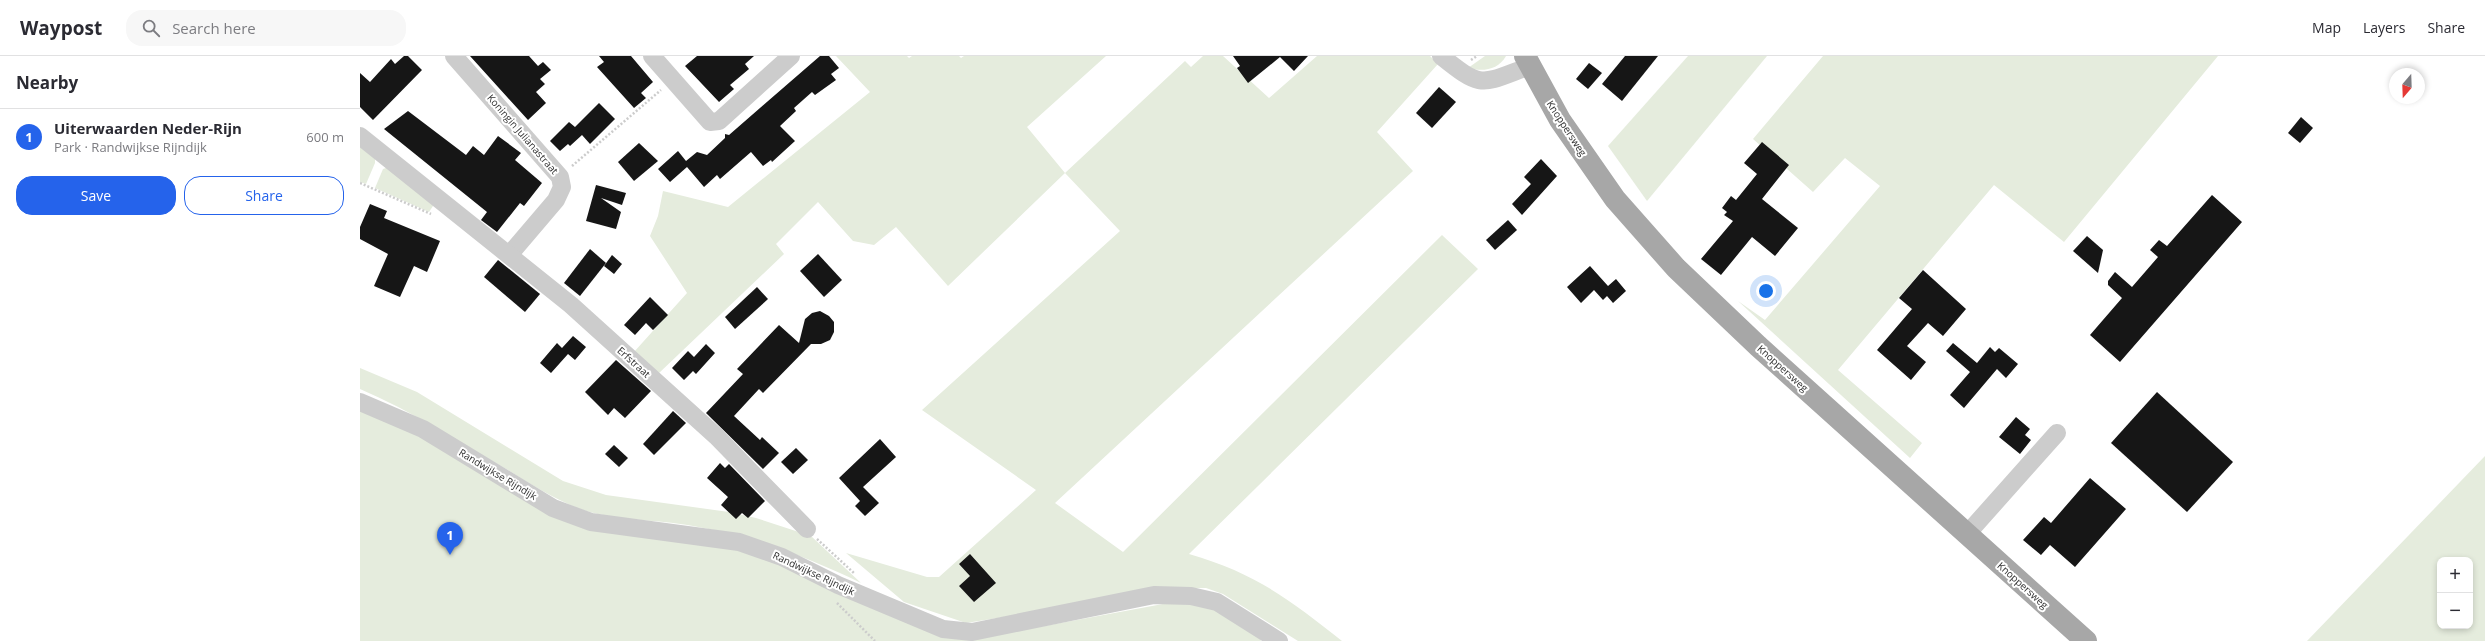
<!DOCTYPE html>
<meta charset="utf-8">
<style>
:root{--surface:#fff;--page:#f7f7f7;--text:#2b2b33;--muted:#7c7c81;--line:#e1e1e2;--accent:#2563eb}
body{margin:0;font-family:"Open Sans",sans-serif;background:var(--page);color:var(--text)}
.controls{position:absolute;right:12px;bottom:12px;display:grid;overflow:hidden;border-radius:8px;box-shadow:0 2px 6px #0003}
.controls button{width:36px;height:36px;display:grid;place-items:center;padding:0;border:0;border-bottom:1px solid var(--line);background:var(--surface);color:var(--text);font:20px sans-serif}
.compass{position:absolute;left:2029px;top:12px;width:36px;height:36px;border-radius:50%;background:var(--surface);box-shadow:0 2px 6px #0003;rotate:199deg}
.you{position:absolute;left:1406px;top:235px;width:14px;height:14px;margin:-10px;border:3px solid #fff;border-radius:50%;background:#1a73e8;box-shadow:0 0 0 6px #1a73e833}
.badge{display:grid;place-items:center;width:26px;height:26px;border-radius:50%;background:var(--accent);color:#fff;font-size:13px;font-weight:700}
.pin{position:absolute;translate:-50% -33px;filter:drop-shadow(0 1px 2px #0008)}
.pin::after{content:'';position:absolute;top:21px;width:14px;height:12px;background:inherit;clip-path:polygon(0 0,100% 0,50% 100%)}
.list{margin:0;padding:0;list-style:none}
h2{display:flex;justify-content:space-between;align-items:center;height:52px;margin:0;padding:0 16px;font-size:17px}
h2 small{font-size:13px;font-weight:400;color:var(--muted)}
.list li{display:grid;grid-template-columns:26px 1fr auto;gap:12px;align-items:center;box-sizing:border-box;height:56px;padding:0 16px;border-top:1px solid var(--line)}
.list b{display:block;font-size:15px;white-space:nowrap}
.list p{margin:0;font-size:13px;white-space:nowrap;color:var(--muted)}
.list em{font-size:13px;font-style:normal;color:var(--muted)}
.actions{display:flex;gap:8px;padding:12px 16px}
.actions a{flex:1;padding:9px 0;border:1px solid var(--accent);border-radius:16px;text-align:center;font-size:14px;color:var(--accent)}
.actions .main{background:var(--accent);color:#fff}
.icon{flex:none;width:22px;height:22px;fill:none;stroke:currentColor;stroke-width:2;stroke-linecap:round;stroke-linejoin:round}
.map{position:relative;flex:none;width:2125px;height:585px;overflow:hidden}
header{display:flex;align-items:center;gap:24px;box-sizing:border-box;height:56px;padding:0 20px;background:var(--surface);border-bottom:1px solid var(--line)}
header strong{font-size:19px}
nav{display:flex;gap:22px;margin-inline-start:auto;font-size:14px}
.search{width:280px;height:36px;background:var(--page);display:flex;align-items:center;gap:10px;box-sizing:border-box;padding:0 14px;border-radius:16px;color:var(--muted);font-size:15px}
main{display:flex}
aside{flex:1;background:var(--surface)}
.map>svg:first-child{display:block}
.green{fill:#e5ecdd;fill-rule:evenodd}
.building{fill:#161616}
.lines{fill:none;stroke-linecap:round;stroke-linejoin:round}
.path{stroke:#ccc;stroke-width:2.5;stroke-dasharray:2 2;stroke-linecap:butt}
.minor{stroke:#ccc;stroke-width:18}
.major{stroke:#a7a7a7;stroke-width:22}
.labels{text-anchor:middle;stroke-width:4;stroke-linejoin:round;paint-order:stroke}
.street-label{font-size:10px;fill:#2f2f2f;stroke:#fff}
</style>
<header>
<strong>Waypost</strong>
<div class="search"><svg class="icon" aria-label="search" viewBox="0 0 24 24"><circle cx="10" cy="10" r="6"/><path d="M15 15l6 6"/></svg>Search here</div>
<nav><a>Map</a><a>Layers</a><a>Share</a></nav>
</header>
<main>
<aside>
<h2>Nearby<small></small></h2>
<ul class="list">
<li><span class="badge">1</span><div><b>Uiterwaarden Neder-Rijn</b><p>Park · Randwijkse Rijndijk</p></div><em>600 m</em></li>
</ul>
<div class="actions"><a class="main">Save</a><a>Share</a></div>
</aside>
<div class="map">
<svg width="2125" height="585" viewBox="0 0 2125 585">
<rect width="100%" height="100%" fill="#fff"/>
<g class="green">
<path d="M476 0H547L549 2 552 0H599L601 2 604 0H746L667 71 705 117 825 5 831 11 843 0H863L909 42 957 0H1070L1078 8 1017 76 1053 115 695 447 763 496 1082 179 1118 213 829 498C895 517 929 543 982 585H938L863 538 846 532H825L606 567 544 546 486 497 567 521H579L676 434 562 354 760 175 705 117 588 230 536 171 514 189 493 185 458 146 416 188 424 198 298 318 274 296 327 237 290 180 298 160 303 135 368 151 510 36Z"/>
<path d="M1125 0H1146C1138 14 1123 16 1108 12Z"/>
<polygon points="1328,0 1407,0 1287,145 1248,90"/>
<polygon points="1463,0 1858,0 1704,186 1634,129 1478,314 1562,387 1550,402 1378,245 1405,264 1520,130 1485,102 1453,136 1393,83"/>
<polygon points="0,88 15,100 15,107 6,128 0,126"/>
<polygon points="29,111 75,147 69,156 15,132 23,113"/>
<path d="M0 312 57 336 203 425 246 439 369 456 396 462 451 480 501 527C447 501 392 480 333 470 295 463 253 465 217 452 193 442 170 428 148 414 99 386 52 355 0 333Z"/>
<polygon points="0,352 38,366 191,456 370,491 631,580 819,545 843,548 897,576 901,585 0,585"/>
<path d="M2125 400V585H1947ZM2080 504H2110V570H2080Z"/>
</g>
<g class="building">
<polygon points="44,0 48,0 62,14 13,64 0,51 0,17 10,26 31,3 35,8"/>
<polygon points="110,0 169,0 178,10 183,6 191,14 180,23 185,28 176,36 186,47 168,64"/>
<polygon points="239,0 271,0 293,26 281,37 286,42 274,52 237,11 244,6"/>
<polygon points="337,0 394,0 385,8 389,13 370,29 374,33 359,46 325,10"/>
<polygon points="460,0 469,0 479,12 471,18 476,24 455,39 452,36 434,52 436,55 420,70 435,85 412,106 411,104 403,110 391,96 360,123 357,119 344,131 327,111 310,126 298,113 318,95 326,105 337,96 347,99 365,82 365,78 369,79"/>
<polygon points="873,0 948,0 934,15 920,1 888,27 877,12 880,10"/>
<polygon points="1265,0 1298,0 1262,45 1242,28"/>
<polygon points="1229,7 1242,17 1228,33 1216,23"/>
<polygon points="1079,31 1096,46 1072,72 1056,57"/>
<polygon points="239,47 255,63 230,88 222,79 210,90 208,88 200,95 190,85 209,66 215,71"/>
<polygon points="48,55 106,99 113,90 124,99 138,80 161,97 155,104 182,127 164,150 160,147 137,176 121,164 127,156 24,73"/>
<polygon points="1941,61 1953,72 1940,87 1928,77"/>
<polygon points="1402,86 1429,109 1402,143 1438,172 1415,200 1392,181 1361,219 1341,203 1373,165 1364,159 1367,156 1362,152 1371,140 1376,144 1397,118 1384,107"/>
<polygon points="279,87 298,105 274,125 258,106"/>
<polygon points="1181,103 1197,120 1162,159 1152,148 1171,128 1164,121"/>
<polygon points="236,129 266,137 262,149 241,142 261,156 256,173 226,165"/>
<polygon points="1852,139 1882,166 1760,306 1730,279 1762,242 1748,229 1748,225 1755,216 1772,231 1798,201 1790,194 1799,184 1807,190"/>
<polygon points="10,148 27,155 24,162 80,185 67,216 54,210 40,241 14,230 28,198 0,183 0,171"/>
<polygon points="1148,164 1157,174 1135,194 1126,184"/>
<polygon points="1727,180 1743,194 1738,217 1713,195"/>
<polygon points="230,193 246,207 220,240 204,227"/>
<polygon points="458,198 482,224 464,241 440,215"/>
<polygon points="252,199 262,208 254,218 244,210"/>
<polygon points="138,204 180,238 165,256 124,221"/>
<polygon points="1230,210 1248,230 1256,223 1266,235 1253,247 1247,240 1243,244 1234,234 1221,247 1207,231"/>
<polygon points="1563,214 1606,253 1583,280 1568,267 1547,290 1566,306 1551,324 1517,294 1552,253 1539,242"/>
<polygon points="397,231 408,243 375,273 365,261"/>
<polygon points="290,241 308,259 293,274 286,267 275,279 264,269"/>
<polygon points="460,255 469,260 474,266 474,276 470,284 461,288 451,288 403,337 399,333 374,360 400,384 402,381 419,397 403,413 346,357 383,318 377,313 419,269 439,287 445,263 452,257"/>
<polygon points="213,280 226,291 215,304 208,298 191,317 180,307 197,287 202,292"/>
<polygon points="1593,287 1617,307 1630,291 1635,296 1639,292 1658,308 1646,322 1637,313 1604,352 1590,339 1610,316 1586,295"/>
<polygon points="346,288 355,297 336,318 333,315 324,324 312,312 328,295 334,301"/>
<polygon points="256,304 291,335 265,362 254,352 248,359 225,336"/>
<polygon points="1797,336 1873,406 1827,456 1751,387"/>
<polygon points="313,355 326,367 294,399 283,388"/>
<polygon points="1656,361 1670,373 1665,379 1671,384 1660,398 1639,381"/>
<polygon points="520,383 536,401 503,431 519,447 505,460 495,450 500,445 479,422"/>
<polygon points="254,389 268,402 259,411 245,398"/>
<polygon points="436,392 448,404 433,418 421,406"/>
<polygon points="360,407 365,412 369,408 405,445 388,462 382,457 376,463 361,449 368,441 347,422"/>
<polygon points="1730,422 1766,453 1715,511 1690,489 1681,499 1663,484 1684,461 1691,467"/>
<polygon points="610,498 636,527 614,546 599,530 610,520 599,508"/>
</g>
<g class="lines">
<g class="path">
<polyline points="1111,4 1117,0"/>
<polyline points="212,110 301,34"/>
<polyline points="0,127 71,158"/>
<polyline points="457,483 495,518"/>
<polyline points="477,547 515,585"/>
</g>
<g class="minor">
<polyline points="94,0 200,121 202,131 196,144 150,198"/>
<polyline points="292,0 350,66 359,65 431,0"/>
<path d="M1081 0C1123 34 1121 28 1170 10"/>
<polyline points="0,80 211,249 356,380 447,473"/>
<polyline points="0,346 63,373 193,452 231,466 379,486 422,501 478,529 583,573 612,576 794,539 831,540 857,546 919,585"/>
<polyline points="1607,478 1697,377"/>
</g>
<polyline class="major" points="1165,0 1200,64 1255,143 1316,212 1398,290 1726,585"/>
</g>
<g class="labels">
<g class="street-label">
<text transform="translate(1207 72) rotate(57)" y="4">Knoppersweg</text>
<text transform="translate(163 78) rotate(49)" y="4">Koningin Julianastraat</text>
<text transform="translate(274 306) rotate(42)" y="4">Erfstraat</text>
<text transform="translate(1423 312) rotate(42)" y="4">Knoppersweg</text>
<text transform="translate(138 418) rotate(31)" y="4">Randwijkse Rijndijk</text>
<text transform="translate(454 517) rotate(25)" y="4">Randwijkse Rijndijk</text>
<text transform="translate(1663 529) rotate(42)" y="4">Knoppersweg</text>
</g>
</g>
</svg>
<div class="controls">
<button>+</button>
<button>−</button>
</div>
<svg class="compass" viewBox="-18 -18 36 36"><path d="M0-13l5 13h-10z" fill="#e53935"/><path d="M0 13l5-13h-10z" fill="#7c7c81"/></svg>
<div class="you"></div>
<div class="pin badge" style="left:90px;top:499px">1</div>
</div>
</main>
